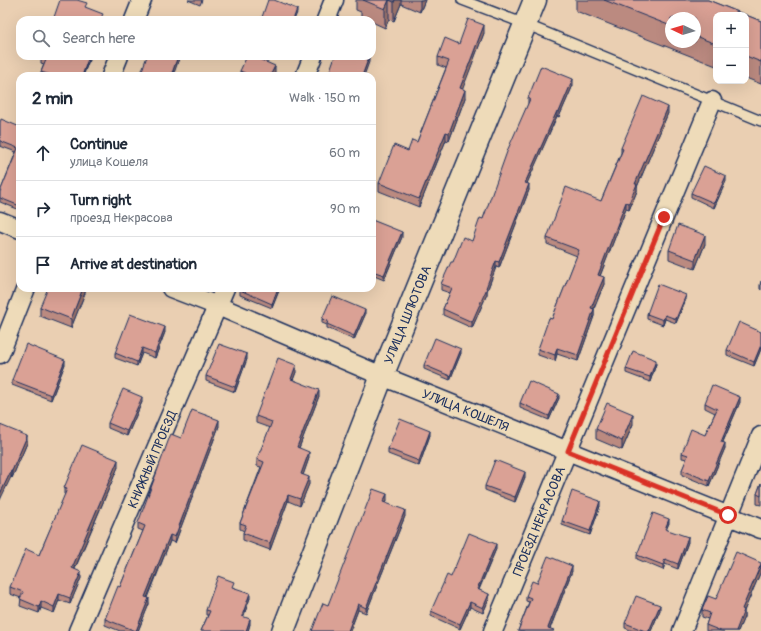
<!DOCTYPE html>
<meta charset="utf-8">
<style>
:root{--surface:#fff;--page:#f6f6f7;--text:#1f2937;--muted:#747a83;--line:#e0e1e3}
body{margin:0;font-family:Pangolin,sans-serif;background:var(--page);color:var(--text)}
.controls{position:absolute;right:12px;top:12px;display:grid;overflow:hidden;border-radius:8px;box-shadow:0 4px 16px #0002}
.controls button{width:36px;height:36px;display:grid;place-items:center;padding:0;border:0;border-bottom:1px solid var(--line);background:var(--surface);color:var(--text);font:20px sans-serif}
.compass{position:absolute;left:665px;top:12px;width:36px;height:36px;border-radius:50%;background:var(--surface);box-shadow:0 4px 16px #0002;rotate:274deg}
.stop{position:absolute;width:12px;height:12px;margin:-9px;border:3px solid #d93025;border-radius:50%;background:#fff}
.stop.end{background:#d93025;border-color:#fff;box-shadow:0 1px 4px #0008}
.list{margin:0;padding:0;list-style:none}
h2{display:flex;justify-content:space-between;align-items:center;height:52px;margin:0;padding:0 16px;font-size:17px}
h2 small{font-size:13px;font-weight:400;color:var(--muted)}
.list li{display:grid;grid-template-columns:26px 1fr auto;gap:12px;align-items:center;box-sizing:border-box;height:56px;padding:0 16px;border-top:1px solid var(--line)}
.list b{display:block;font-size:15px;white-space:nowrap}
.list p{margin:0;font-size:13px;white-space:nowrap;color:var(--muted)}
.list em{font-size:13px;font-style:normal;color:var(--muted)}
.icon{flex:none;width:22px;height:22px;fill:none;stroke:currentColor;stroke-width:2;stroke-linecap:round;stroke-linejoin:round}
.map{position:relative;flex:none;width:761px;height:631px;overflow:hidden}
.search{position:absolute;background:var(--surface);box-shadow:0 4px 16px #0002;left:16px;top:16px;width:360px;height:44px;display:flex;align-items:center;gap:10px;box-sizing:border-box;padding:0 14px;border-radius:12px;color:var(--muted);font-size:15px}
.panel{position:absolute;background:var(--surface);box-shadow:0 4px 16px #0002;left:16px;top:72px;width:360px;height:220px;border-radius:12px}
.map>svg:first-child{display:block}
.lines{fill:none;stroke-linecap:round;stroke-linejoin:round}
.lane-casing{stroke:#1b2f5e;stroke-width:12}
.street-casing{stroke:#1b2f5e;stroke-width:21}
.secondary-casing{stroke:#1b2f5e;stroke-width:25}
.lane{stroke:#eedbb9;stroke-width:9}
.street{stroke:#eedbb9;stroke-width:18}
.secondary{stroke:#eedbb9;stroke-width:22}
.wall{fill:#bb8a80;stroke:#1b2f5e;fill-rule:evenodd}
.shaded-wall{fill:#997168;stroke:#1b2f5e}
.building{fill:#daa195;stroke:#1b2f5e}
.route{stroke:#d93025;stroke-width:5}
.labels{text-anchor:middle;stroke-width:3;stroke-linejoin:round;paint-order:stroke}
.street-label{font-size:13px;fill:#1b2f5e;stroke:#eedbb9}
</style>
<div class="map">
<svg width="761" height="631" viewBox="0 0 761 631">
<rect width="100%" height="100%" fill="#eacfb2"/>
<filter id="ink" filterUnits="userSpaceOnUse"><feTurbulence type="fractalNoise" baseFrequency=".025" numOctaves="2"/><feDisplacementMap in="SourceGraphic" scale="8" xChannelSelector="R" yChannelSelector="G"/><feConvolveMatrix kernelMatrix="1 2 1 2 8 2 1 2 1" color-interpolation-filters="sRGB"/></filter>
<g filter="url(#ink)">
<g class="lines">
<g class="lane-casing">
<polyline id="lane" points="462,0 525,24 761,121"/>
</g>
<g class="street-casing">
<g id="street">
<polyline points="134,20 142,0"/>
<polyline points="326,20 334,0"/>
<polyline points="111,76 119,56"/>
<polyline points="305,76 313,56"/>
<polyline points="0,221 20,229"/>
<path id="s1" d="M171 288 218 306 382 376 761 529"/>
<polyline points="0,354 26,288"/>
<path id="s2" d="M78 631 225 288"/>
<path id="s3" d="M493 631 712 101"/>
<polyline points="682,631 761,436"/>
</g>
</g>
<g class="secondary-casing">
<g id="secondary">
<path id="s4" d="M283 631 382 376 535 0"/>
</g>
</g>
<use href="#lane" class="lane"/>
<use href="#street" class="street"/>
<use href="#secondary" class="secondary"/>
</g>
<g class="wall">
<polygon points="188,0 202,0 200,5"/>
<polygon points="356,0 425,0 420,12 401,4 394,21 389,19 385,28 372,22 372,20 367,20 361,17 361,12 356,10"/>
<path d="M576 0H708L761 21V84L746 78V15H716V66L576 11ZM671 18H695V42H671Z"/>
<polygon points="484,33 462,89 465,98 449,141 446,140 419,207 379,191 379,183 408,151 417,142 446,68 438,65 438,57 459,44"/>
<polygon points="89,56 89,60 83,76 41,76 41,72 44,64 41,63 41,58"/>
<polygon points="240,71 275,76 240,76"/>
<polygon points="573,85 559,117 557,116 527,183 529,190 499,268 496,267 487,291 487,294 472,328 443,315 443,309 450,293 441,290 441,284 453,262 472,241 483,219 528,104 528,98"/>
<polygon points="668,113 637,187 637,191 629,210 626,209 600,276 604,284 594,309 594,316 578,361 557,354 555,361 538,355 538,349 552,319 577,256 547,244 547,238 601,201 621,153 621,148"/>
<polygon points="0,123 20,127 20,210 0,202 0,192 16,152 0,146"/>
<polygon points="726,181 714,208 691,197 691,193"/>
<polygon points="372,220 402,237 384,280 372,275"/>
<polygon points="705,244 695,269 669,259 669,250"/>
<polygon points="761,281 761,290 760,289 760,285"/>
<polygon points="85,288 85,293 71,328 40,316 40,307"/>
<polygon points="241,288 280,288 272,308 240,295 240,290"/>
<polygon points="686,299 676,323 665,319 663,325 647,319 647,314"/>
<polygon points="365,315 354,340 327,328 327,325 322,323 322,319"/>
<polygon points="165,332 155,358 142,353 137,366 115,358 115,353"/>
<polygon points="761,332 761,349 754,366 727,355 727,350"/>
<polygon points="461,353 450,380 424,369 424,365"/>
<polygon points="247,359 235,392 206,381 206,376"/>
<polygon points="65,364 51,400 12,385 12,380"/>
<polygon points="656,364 650,382 626,373 626,369"/>
<polygon points="296,372 293,380 319,396 299,448 309,458 303,475 309,484 300,506 288,501 270,550 243,540 243,533 244,531 240,529 240,523 261,467 257,466 257,459 270,428 256,423 256,416"/>
<polygon points="559,398 549,420 520,408 520,403"/>
<polygon points="142,402 127,436 108,428 108,423"/>
<polygon points="740,402 723,442 725,448 709,486 682,475 682,470 687,459 682,458 682,453 705,435 715,413 705,408 705,403"/>
<polygon points="633,424 622,450 596,439 596,429"/>
<polygon points="0,425 27,443 12,478 11,477"/>
<polygon points="219,426 175,543 170,541 148,598 149,604 138,631 120,631 105,625 105,619 120,587 143,531 138,529 138,523 181,438"/>
<polygon points="430,435 419,466 388,454 388,449"/>
<polygon points="118,467 75,569 81,578 70,604 59,600 54,613 41,608 39,613 20,606 21,598 10,594 10,587 39,555 65,495 64,494 64,488"/>
<polygon points="525,477 515,502 485,490 485,486"/>
<polygon points="761,483 761,505 757,504 757,494"/>
<polygon points="387,500 385,503 405,516 366,613 358,610 350,631 312,631 328,605"/>
<polygon points="600,506 590,535 562,525 562,521"/>
<polygon points="669,523 666,529 688,542 678,569 665,564 663,570 637,559 637,555"/>
<polygon points="496,549 479,590 489,599 483,613 470,607 460,629 431,616 431,611"/>
<polygon points="761,563 761,571 744,611 744,617 738,631 706,631 706,625 708,619 702,617 702,610"/>
<polygon points="572,571 550,629 554,631 518,631 529,602 526,601 526,596 537,583"/>
<polygon points="234,587 250,598 243,617 250,624 248,631 201,631 208,615 206,615 206,610"/>
<polygon points="660,610 651,631 633,631 625,628 625,623"/>
</g>
<g class="shaded-wall">
<polygon points="389,0 389,19 385,28 385,9"/>
<polygon points="395,0 401,0 401,4 394,21 394,2"/>
<polygon points="420,0 425,0 420,12"/>
<polygon points="297,9 297,13 294,20 293,20"/>
<polygon points="484,25 484,33 460,96 460,88"/>
<polygon points="89,56 89,60 83,76 82,76"/>
<polygon points="178,56 180,56 173,76 171,76"/>
<polygon points="369,57 369,62 364,76 362,76"/>
<polygon points="275,66 275,76 270,76"/>
<polygon points="573,79 573,85 559,117 559,112"/>
<polygon points="465,90 465,98 449,141 449,133"/>
<polygon points="668,107 668,113 637,187 637,191 629,210 629,203 635,184"/>
<polygon points="557,111 557,116 525,188 525,183"/>
<polygon points="446,132 446,140 419,207 419,199"/>
<polygon points="726,176 726,181 714,208 714,203"/>
<polygon points="529,184 529,190 499,268 499,262"/>
<polygon points="626,202 626,209 598,281 598,275"/>
<polygon points="402,232 402,237 384,280 384,275"/>
<polygon points="705,235 705,244 695,269 695,260"/>
<polygon points="496,261 496,267 487,291 487,294 472,328 472,322"/>
<polygon points="604,277 604,284 591,315 591,308"/>
<polygon points="83,288 85,288 85,293 71,328 71,319"/>
<polygon points="278,288 280,288 272,308 272,304"/>
<polygon points="686,295 686,299 676,323 676,319"/>
<polygon points="594,309 594,316 578,361 578,355"/>
<polygon points="365,310 365,315 354,340 354,336"/>
<polygon points="665,315 665,319 663,325 663,320"/>
<polygon points="165,327 165,332 155,358 155,353"/>
<polygon points="761,345 761,349 754,366 754,362"/>
<polygon points="142,348 142,353 137,366 137,362"/>
<polygon points="557,348 557,354 555,361 555,355"/>
<polygon points="461,349 461,353 450,380 450,376"/>
<polygon points="247,354 247,359 235,392 235,387"/>
<polygon points="65,360 65,364 51,400 51,395"/>
<polygon points="656,360 656,364 650,382 650,377"/>
<polygon points="296,365 296,372 291,385 291,379"/>
<polygon points="319,390 319,396 297,453 297,447"/>
<polygon points="559,394 559,398 549,420 549,416"/>
<polygon points="142,397 142,402 127,436 127,431"/>
<polygon points="740,397 740,402 721,446 721,442"/>
<polygon points="633,414 633,424 622,450 622,441"/>
<polygon points="219,420 219,426 175,543 175,537"/>
<polygon points="430,431 430,435 419,466 419,461"/>
<polygon points="27,436 27,443 12,478 12,471"/>
<polygon points="725,443 725,448 709,486 709,481"/>
<polygon points="309,452 309,458 301,481 301,474"/>
<polygon points="118,460 118,467 72,575 72,568"/>
<polygon points="11,471 11,477 0,500 0,494"/>
<polygon points="525,472 525,477 515,502 515,497"/>
<polygon points="309,477 309,484 300,506 300,499"/>
<polygon points="387,494 387,500 383,508 383,502"/>
<polygon points="288,495 288,501 270,550 270,543"/>
<polygon points="600,501 600,506 590,535 590,531"/>
<polygon points="405,510 405,516 366,613 366,608"/>
<polygon points="669,519 669,523 665,533 665,529"/>
<polygon points="170,535 170,541 145,603 145,597"/>
<polygon points="688,537 688,542 678,569 678,564"/>
<polygon points="496,544 496,549 477,593 477,589"/>
<polygon points="665,559 665,564 663,570 663,565"/>
<polygon points="761,564 761,571 744,611 744,617 738,631 736,631 742,609"/>
<polygon points="572,566 572,571 549,631 548,628"/>
<polygon points="81,572 81,578 70,604 70,598"/>
<polygon points="250,593 250,598 242,621 242,616"/>
<polygon points="59,594 59,600 54,613 54,607"/>
<polygon points="489,594 489,599 483,613 483,608"/>
<polygon points="149,598 149,604 138,631 136,631"/>
<polygon points="41,601 41,608 39,613 39,607"/>
<polygon points="470,602 470,607 460,629 460,624"/>
<polygon points="358,604 358,610 350,631 348,631"/>
<polygon points="660,605 660,610 651,631 649,631"/>
<polygon points="250,619 250,624 248,631 246,631"/>
</g>
<g class="building">
<polygon points="60,0 77,0 87,3 85,7 103,14 100,20 53,20"/>
<polygon points="268,0 274,0 297,9 293,20 261,20"/>
<polygon points="363,0 395,0 394,2 389,0 385,9"/>
<polygon points="604,0 708,0 761,21 761,62 746,56 746,15 716,15 716,44 695,36 695,18 671,18 671,26"/>
<polygon points="468,19 484,25 460,88 465,90 449,133 446,132 419,199 379,183 394,145 408,151 412,140 417,142 449,61 438,57 445,38 459,44"/>
<polygon points="41,56 89,56 82,76 54,76 41,72 46,60 41,58"/>
<polygon points="147,56 178,56 171,76 140,76"/>
<polygon points="247,56 252,56 275,66 270,76 243,76 245,73 240,71"/>
<polygon points="335,56 365,56 369,57 362,76 328,76"/>
<polygon points="541,66 573,79 559,112 557,111 525,183 529,184 499,262 496,261 486,288 487,288 472,322 443,309 452,288 441,284 451,262 453,262 463,237 472,241 480,218 483,219 508,149 530,99 528,98"/>
<polygon points="643,96 668,107 635,184 637,184 629,203 626,202 598,275 604,277 591,308 594,309 578,355 557,348 555,355 538,349 549,318 552,319 579,250 547,238 566,187 601,201 623,149 621,148"/>
<polygon points="1,119 20,127 20,206 0,198 0,192 18,148 0,141 0,123"/>
<polygon points="704,166 726,176 714,203 691,193"/>
<polygon points="372,220 402,232 384,275 372,271"/>
<polygon points="678,225 705,235 695,260 669,250"/>
<polygon points="658,284 686,295 676,319 665,315 663,320 647,314"/>
<polygon points="48,288 83,288 71,319 40,307"/>
<polygon points="241,288 278,288 272,304 240,290"/>
<polygon points="332,296 365,310 354,336 327,324 328,321 322,319"/>
<polygon points="130,314 165,327 155,353 142,348 137,362 115,353"/>
<polygon points="739,322 761,332 761,345 754,362 727,350"/>
<polygon points="435,338 461,349 450,376 424,365"/>
<polygon points="26,344 65,360 51,395 12,380"/>
<polygon points="219,344 247,354 235,387 206,376"/>
<polygon points="633,351 656,360 650,377 626,369"/>
<polygon points="278,358 296,365 291,379 319,390 297,447 309,452 301,474 309,477 300,499 288,495 270,543 243,533 246,525 240,523 264,462 257,459 272,422 256,416"/>
<polygon points="529,381 559,394 549,416 520,403"/>
<polygon points="712,385 740,397 721,442 725,443 709,481 682,470 688,455 682,453 691,429 705,435 717,409 705,403"/>
<polygon points="123,389 142,397 127,431 108,423"/>
<polygon points="607,403 633,414 622,441 596,429"/>
<polygon points="192,410 219,420 175,537 170,535 145,597 149,598 136,631 105,619 118,586 120,587 145,526 138,523 170,436 171,434 181,438"/>
<polygon points="400,419 430,431 419,461 388,449"/>
<polygon points="0,425 27,436 12,471 11,471 0,494"/>
<polygon points="82,445 118,460 72,568 81,572 70,598 59,594 54,607 41,601 39,607 20,599 23,592 10,587 26,549 39,555 67,489 64,488"/>
<polygon points="495,460 525,472 515,497 485,486"/>
<polygon points="761,483 761,496 757,494"/>
<polygon points="373,489 387,494 383,502 405,510 366,608 358,604 348,631 312,631 323,603 328,605"/>
<polygon points="572,491 600,501 590,531 562,521"/>
<polygon points="653,513 669,519 665,529 688,537 678,564 665,559 663,565 637,555"/>
<polygon points="469,533 496,544 477,589 489,594 483,608 470,602 460,624 431,611 447,575 451,577"/>
<polygon points="736,552 761,563 761,564 742,609 744,610 736,631 721,631 706,625 710,613 702,610 708,596 716,599"/>
<polygon points="548,556 572,566 548,628 554,630 553,631 518,631 531,598 526,596 532,581 537,583"/>
<polygon points="218,576 234,582 232,587 250,593 242,616 250,619 246,631 201,631 210,611 206,610"/>
<polygon points="636,596 660,605 649,631 645,631 625,623"/>
</g>
</g>
<g class="lines" filter="url(#ink)">
<polyline class="route" points="664,217 568,451 728,515"/>
</g>
<g class="labels">
<g class="street-label">
<text dy="5" stroke="none"><textPath href="#s4" startOffset="340">УЛИЦА ШЛЮТОВА</textPath></text>
<text dy="5" stroke="none"><textPath href="#s1" startOffset="319">УЛИЦА КОШЕЛЯ</textPath></text>
<text dy="5" stroke="none"><textPath href="#s2" startOffset="187">КНИЖНЫЙ ПРОЕЗД</textPath></text>
<text dy="5" stroke="none"><textPath href="#s3" startOffset="119">ПРОЕЗД НЕКРАСОВА</textPath></text>
</g>
</g>
</svg>
<div class="controls">
<button>+</button>
<button>−</button>
</div>
<svg class="compass" viewBox="-18 -18 36 36"><path d="M0-13l5 13h-10z" fill="#e53935"/><path d="M0 13l5-13h-10z" fill="#747a83"/></svg>
<div class="stop" style="left:728px;top:515px"></div>
<div class="stop end" style="left:664px;top:217px"></div>
<div class="search"><svg class="icon" aria-label="search" viewBox="0 0 24 24"><circle cx="10" cy="10" r="6"/><path d="M15 15l6 6"/></svg>Search here</div>
<section class="panel">
<h2>2 min<small>Walk · 150 m</small></h2>
<ul class="list">
<li><svg class="icon" aria-label="ahead" viewBox="0 0 24 24"><path d="M12 20V5M6 11l6-6 6 6"/></svg><div><b>Continue</b><p>улица Кошеля</p></div><em>60 m</em></li>
<li><svg class="icon" aria-label="right" viewBox="0 0 24 24"><path d="M7 20v-9h11M14 6l5 5-5 5"/></svg><div><b>Turn right</b><p>проезд Некрасова</p></div><em>90 m</em></li>
<li><svg class="icon" aria-label="arrive" viewBox="0 0 24 24"><path d="M6 21V4h12l-3 4 3 4H6"/></svg><div><b>Arrive at destination</b></div></li>
</ul>
</section>
</div>
